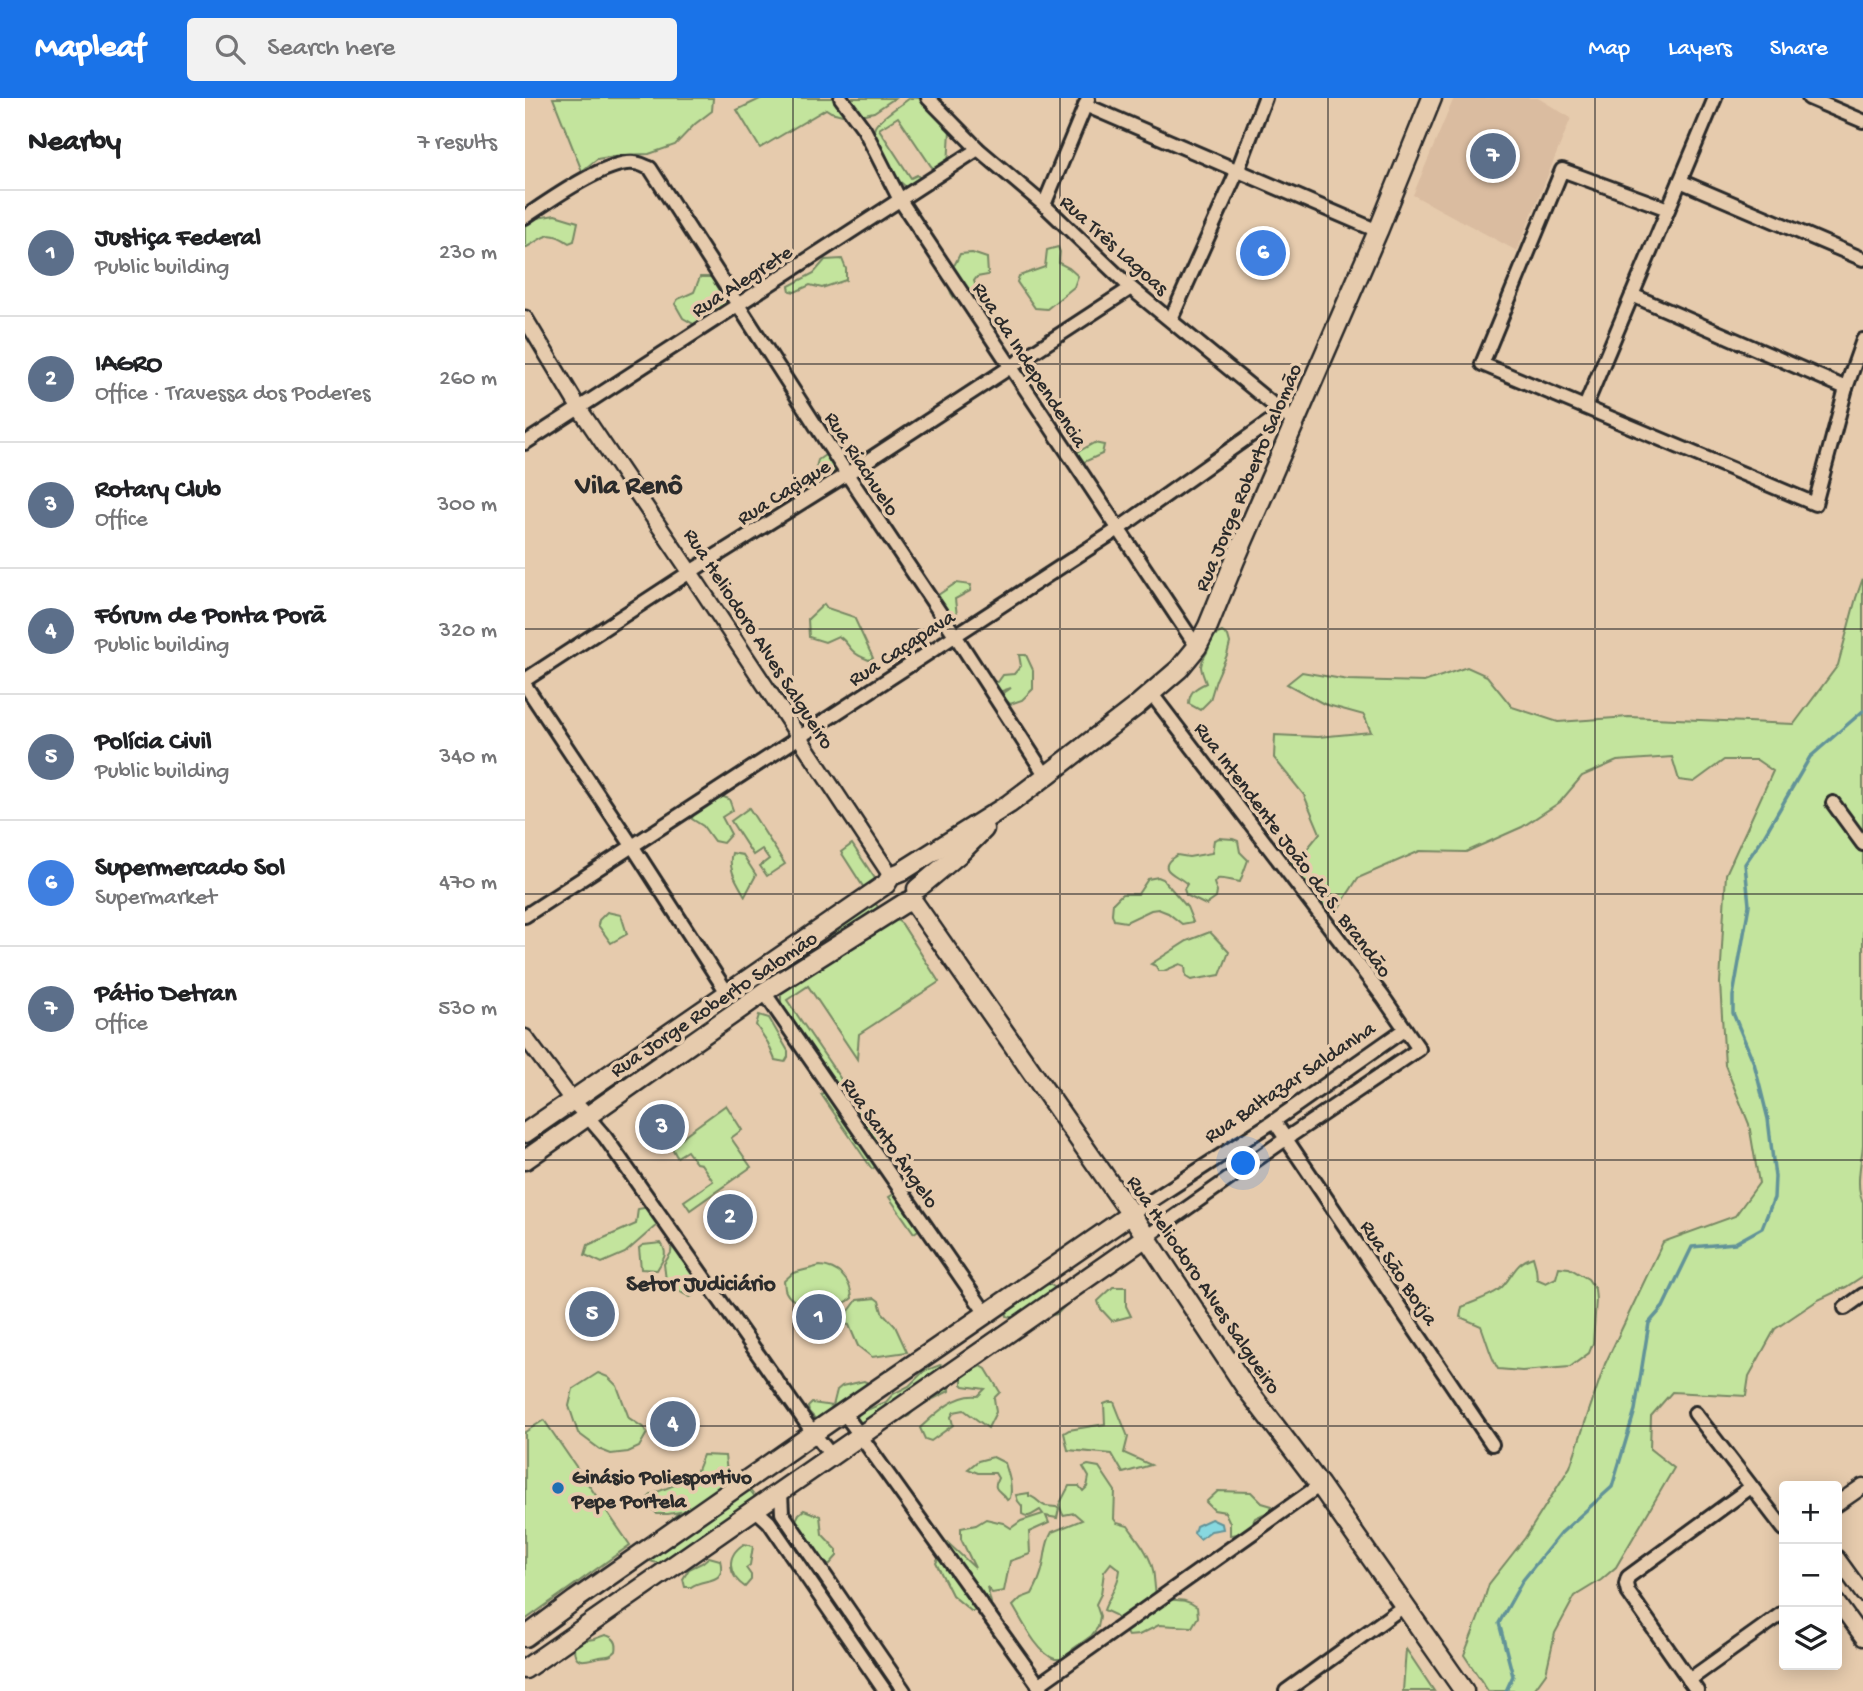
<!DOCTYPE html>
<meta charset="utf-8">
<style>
:root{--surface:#fff;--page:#f2f2f2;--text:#202124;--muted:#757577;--line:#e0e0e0;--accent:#1a73e8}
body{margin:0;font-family:"Gochi Hand",sans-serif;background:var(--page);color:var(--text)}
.controls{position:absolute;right:21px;bottom:21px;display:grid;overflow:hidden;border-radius:7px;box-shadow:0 4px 18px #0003}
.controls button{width:63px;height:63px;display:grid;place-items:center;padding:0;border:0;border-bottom:2px solid var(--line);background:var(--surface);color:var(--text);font:35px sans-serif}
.you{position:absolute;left:719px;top:1066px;width:24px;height:24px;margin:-18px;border:5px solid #fff;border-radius:50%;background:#1a73e8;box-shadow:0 0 0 10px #1a73e833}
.badge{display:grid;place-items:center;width:46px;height:46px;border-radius:50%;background:var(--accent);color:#fff;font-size:23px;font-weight:700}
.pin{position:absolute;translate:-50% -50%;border:4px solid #fff;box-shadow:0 2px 7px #0006}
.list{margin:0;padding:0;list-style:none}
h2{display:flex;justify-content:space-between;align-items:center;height:91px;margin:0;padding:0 28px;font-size:30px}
h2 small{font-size:23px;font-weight:400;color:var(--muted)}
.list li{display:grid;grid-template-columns:46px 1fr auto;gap:21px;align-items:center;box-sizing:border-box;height:126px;padding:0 28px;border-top:2px solid var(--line)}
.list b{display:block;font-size:26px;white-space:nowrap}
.list p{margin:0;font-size:23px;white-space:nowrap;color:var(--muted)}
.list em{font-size:23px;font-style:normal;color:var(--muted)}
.icon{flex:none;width:38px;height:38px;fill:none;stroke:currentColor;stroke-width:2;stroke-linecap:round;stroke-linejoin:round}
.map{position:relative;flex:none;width:1338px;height:1593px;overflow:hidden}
header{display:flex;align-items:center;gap:42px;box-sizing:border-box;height:98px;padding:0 35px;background:var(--accent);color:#fff}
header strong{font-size:33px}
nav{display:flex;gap:38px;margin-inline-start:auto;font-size:24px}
.search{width:490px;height:63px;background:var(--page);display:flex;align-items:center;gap:18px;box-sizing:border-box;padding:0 24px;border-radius:7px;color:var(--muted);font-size:26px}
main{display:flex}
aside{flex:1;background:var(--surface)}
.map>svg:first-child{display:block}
.built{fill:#dabca0}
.green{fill:#c3e49d;stroke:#778864;stroke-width:2}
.water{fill:#87d8e0;stroke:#629398;stroke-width:2}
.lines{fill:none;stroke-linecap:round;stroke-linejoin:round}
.stream{stroke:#629398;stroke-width:3.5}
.minor-casing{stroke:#2b2b2b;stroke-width:18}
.tertiary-casing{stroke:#2b2b2b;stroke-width:19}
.secondary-casing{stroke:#2b2b2b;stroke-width:23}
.minor{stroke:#e6cbad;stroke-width:12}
.tertiary{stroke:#e6cbad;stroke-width:14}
.secondary{stroke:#e6cbad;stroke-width:18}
.grid{fill:none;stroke:#2b2b2b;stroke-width:2;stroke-opacity:0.55}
.poi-dot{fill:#1f6fb2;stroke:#e6cbad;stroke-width:2.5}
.labels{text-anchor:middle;stroke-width:7;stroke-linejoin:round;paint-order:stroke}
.street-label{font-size:21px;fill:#2b2b2b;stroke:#e6cbad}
.poi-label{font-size:21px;font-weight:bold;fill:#2b2b2b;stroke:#e6cbad;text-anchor:start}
.neighbourhood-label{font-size:23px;font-weight:bold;fill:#2b2b2b;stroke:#e6cbad}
.district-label{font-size:28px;font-weight:bold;fill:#2b2b2b;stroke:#e6cbad}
</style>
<header>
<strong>Mapleaf</strong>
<div class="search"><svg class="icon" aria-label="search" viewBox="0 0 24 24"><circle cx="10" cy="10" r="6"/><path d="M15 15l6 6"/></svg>Search here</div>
<nav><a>Map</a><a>Layers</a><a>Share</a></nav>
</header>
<main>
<aside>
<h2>Nearby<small>7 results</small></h2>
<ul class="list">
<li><span class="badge" style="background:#5c6f8a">1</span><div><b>Justiça Federal</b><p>Public building</p></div><em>230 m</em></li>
<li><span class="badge" style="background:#5c6f8a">2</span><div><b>IAGRO</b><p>Office · Travessa dos Poderes</p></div><em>260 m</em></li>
<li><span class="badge" style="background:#5c6f8a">3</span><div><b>Rotary Club</b><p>Office</p></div><em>300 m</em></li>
<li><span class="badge" style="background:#5c6f8a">4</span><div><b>Fórum de Ponta Porã</b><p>Public building</p></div><em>320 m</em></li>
<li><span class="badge" style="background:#5c6f8a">5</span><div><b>Polícia Civil</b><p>Public building</p></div><em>340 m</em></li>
<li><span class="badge" style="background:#3f7fe0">6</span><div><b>Supermercado Sol</b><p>Supermarket</p></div><em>470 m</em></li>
<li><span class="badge" style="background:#5c6f8a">7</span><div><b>Pátio Detran</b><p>Office</p></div><em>530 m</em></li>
</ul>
</aside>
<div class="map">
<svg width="1338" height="1593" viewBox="0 0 1338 1593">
<rect width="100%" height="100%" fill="#e6cbad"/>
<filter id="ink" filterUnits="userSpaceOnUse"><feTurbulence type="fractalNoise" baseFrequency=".0143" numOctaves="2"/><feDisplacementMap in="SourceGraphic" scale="14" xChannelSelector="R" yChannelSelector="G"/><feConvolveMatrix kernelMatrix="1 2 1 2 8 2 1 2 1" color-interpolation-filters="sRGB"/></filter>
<g filter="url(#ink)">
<polygon class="built" points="929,0 1013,0 1046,20 992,153 888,97"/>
<g class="green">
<polygon points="28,0 188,0 187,13 170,26 150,47 124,56 96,57 72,61 57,73"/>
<polygon points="237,0 370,0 349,14 325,19 306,14 301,11 235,50 212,12"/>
<path d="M385 0H396L425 32 423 68 413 74 406 68 373 19 354 31 386 80 392 77 398 83 390 90C387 90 382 90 380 88 369 80 344 41 350 29 354 20 376 7 385 0Z"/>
<path d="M30 117 53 124 49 143 44 145C21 130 20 140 0 150V122Z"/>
<polygon points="533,149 535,154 534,165 544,170 553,178 549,189 522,211 510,210 492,184 494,178 520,169 522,152"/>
<path d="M447 155 462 160 463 177 452 179 449 183 456 204 453 209C427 205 425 199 421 174L430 166 435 156Z"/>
<polygon points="317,161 321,171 321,182 297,190 285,187 270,194 265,193 264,188 289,175 300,162"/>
<polygon points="175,179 187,179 200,189 203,212 174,229 158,220 150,206 153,201 169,194"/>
<polygon points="569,345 579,347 577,356 557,365 551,355"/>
<polygon points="303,355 315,370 309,383 290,388 288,380 293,362"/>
<path d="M1338 480V1048C1336 1065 1330 1089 1338 1104V1178L1321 1189 1293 1202 1250 1231 1224 1278 1221 1298 1147 1294 1126 1318 1125 1351 1149 1370 1091 1469 1076 1482 1050 1498 1030 1535 1021 1575 1008 1593H963L939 1557 954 1518 964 1486 1000 1440 1045 1369 1080 1266 1138 1144 1210 1118 1234 1085 1224 1026 1200 967 1195 885 1201 776 1248 673 1232 662H1199L1169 684 1154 682 1147 659 1092 663 1057 678 1035 704 997 729 941 754 895 753 833 780 813 811 793 812 756 771 778 756 795 735 779 697 749 660 750 637 793 639 846 634 839 617 799 606 762 586 777 574 823 582 899 584 942 569 962 578 987 609 1033 624 1104 619 1269 626 1313 567 1331 500Z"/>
<polygon points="431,485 446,487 445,493 430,501 432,518 421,517 412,509 413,497"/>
<path d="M299 506 302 510 329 519 348 560 344 562C339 560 333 558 329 554 323 549 321 542 313 538L300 544 284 539 283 521Z"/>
<path d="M697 534 703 538 705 545 702 557 691 582 685 602 675 612 664 606C664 594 670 590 681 585 679 579 676 573 676 568 678 555 686 556 684 540Z"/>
<polygon points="494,557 501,557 508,572 508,591 497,602 485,606 476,597 486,590 471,595 465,583 473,584 478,577 489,576 496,568"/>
<polygon points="196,698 204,701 208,712 197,719 206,736 198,745 189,743 178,728 167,721 168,715 178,705"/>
<polygon points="224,710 260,766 242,778 235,768 244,761 237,751 228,757 206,723"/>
<path d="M694 740 708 741 713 743 715 754 723 762 715 784C706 783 700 780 692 781L689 785 692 794 691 800 681 807 661 797 659 791 662 786C654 777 627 772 652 757L664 759 687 755 689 742Z"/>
<polygon points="327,746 351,782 339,790 316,754"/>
<path d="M207 755 218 757 231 777 220 798C212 784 202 770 207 755Z"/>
<polygon points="633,779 638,781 662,809 668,824 657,826 643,815 633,811 626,812 601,824 589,822 587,816 588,805 597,796 613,796 623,781"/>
<polygon points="350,805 353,809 63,1006 60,1002 230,884"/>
<polygon points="82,814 96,817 102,836 86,845 73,827 74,822"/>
<polygon points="372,822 377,826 414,884 334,936 332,961 283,888 262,902 355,1039 350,1042 256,905 256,892 361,824 366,825"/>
<polygon points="685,834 704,854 695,877 666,882 661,879 660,868 655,866 639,873 633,873 631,868 626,866 662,843"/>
<polygon points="234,917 244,920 263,953 263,959 260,964 250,962 243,945 231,927"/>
<polygon points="304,991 355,1066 347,1071 296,996"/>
<polygon points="201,1007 217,1032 206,1040 226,1069 165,1112 159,1103 188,1083 176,1066 171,1065 162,1053 152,1059 147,1050 161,1036"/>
<polygon points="373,1093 399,1128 389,1135 364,1099"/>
<polygon points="124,1109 135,1115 133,1126 100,1155 77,1165 60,1157 63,1147 111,1126 113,1111"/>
<path d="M147 1144 162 1145C170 1160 187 1188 165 1199L157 1195 141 1182 139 1166 146 1155Z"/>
<path d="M136 1145C144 1157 138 1161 132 1172L116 1171 114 1150 118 1147Z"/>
<path d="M1008 1159 1011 1170 1012 1181 1021 1185 1031 1180 1034 1169 1044 1170 1063 1181 1070 1191 1071 1202 1068 1245 1064 1255 1045 1269 997 1273 973 1271C965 1258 962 1243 956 1228L935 1219 937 1209C950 1203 964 1199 975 1191 988 1179 989 1165 1008 1159Z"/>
<path d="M295 1168C313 1169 326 1182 327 1200 314 1213 270 1213 261 1194 259 1191 260 1187 259 1183L268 1175Z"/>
<polygon points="524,1186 534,1192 540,1208 532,1216 499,1223 482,1218 481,1208 502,1190"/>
<polygon points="588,1189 601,1189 601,1208 606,1218 587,1223 575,1210 573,1203"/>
<polygon points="350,1200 354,1203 357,1214 370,1228 382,1254 347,1259 333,1248 324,1227 319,1226 319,1220 332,1202"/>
<polygon points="415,1267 427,1272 424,1293 392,1309 384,1318 344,1336 329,1324 334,1316 320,1325 296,1327 284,1314 283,1309 287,1305 308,1308 312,1292 317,1288 339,1283 350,1288 344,1309 342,1312 361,1304 368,1296 384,1288 399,1273"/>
<path d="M456 1268 461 1271 475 1294 469 1300 471 1314 463 1330 439 1312 429 1314 426 1319 428 1327 406 1343 400 1341 395 1330C410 1316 431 1295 453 1298L460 1291 439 1288 437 1286V1280L444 1273Z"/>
<polygon points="73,1275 83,1279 92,1288 104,1320 119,1330 122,1335 114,1349 103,1354 86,1356 76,1352 53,1335 44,1308 48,1291"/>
<polygon points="584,1304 589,1304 603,1339 599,1355 626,1367 598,1375 587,1356 543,1352 539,1335 544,1332 580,1326 579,1306"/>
<polygon points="19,1322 105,1447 0,1522 0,1334"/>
<path d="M178 1357 200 1358 202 1374 196 1389 223 1390 231 1400 142 1465C123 1466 117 1462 118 1442L140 1428 154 1414 143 1416H132L123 1405V1400L127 1396 164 1381 168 1382Z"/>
<path d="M468 1359 480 1365C483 1375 488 1388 485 1400L482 1402C477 1392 466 1394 473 1380L470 1375H453L443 1371 453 1363Z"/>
<path d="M563 1367 574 1369 590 1393 589 1421 592 1425 603 1428C612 1441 625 1456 628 1472 630 1482 629 1490 632 1500 648 1504 657 1498 672 1509L673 1519 667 1529 634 1527 614 1537 603 1538 590 1517 579 1512C584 1498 594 1487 595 1472L586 1465 579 1474 576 1496 571 1506 575 1518 573 1529 566 1538 548 1551 542 1561C538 1561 534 1561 530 1561 513 1556 497 1523 488 1508L496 1500 507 1496C512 1487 516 1478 518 1468 521 1455 520 1446 527 1434L557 1422 549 1415 538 1417 534 1407 544 1388H554L558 1393 562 1389 564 1379 558 1369Z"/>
<polygon points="693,1393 726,1394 737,1405 747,1408 745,1413 730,1420 723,1435 705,1437 705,1425 700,1414 689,1412 681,1404"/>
<path d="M504 1395V1398C511 1399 514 1406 520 1408 525 1409 530 1408 534 1410L532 1420 521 1418 524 1425 504 1434 505 1456 485 1463 479 1493 467 1495 462 1489 466 1505 459 1513H446L427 1497 411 1465 422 1444 450 1470 436 1441V1430L451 1427 461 1421 478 1425 486 1430 496 1423 518 1416 515 1412C509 1415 504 1421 497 1416V1408L493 1403 491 1397Z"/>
<path d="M279 1412 295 1418 297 1436 312 1452V1458L305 1466C301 1466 298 1467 295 1463 291 1459 291 1453 288 1448 282 1440 275 1434 269 1426L274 1416Z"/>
<path d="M219 1446 228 1448 225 1467 221 1470 226 1477V1482L220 1489C203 1477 200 1458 219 1446Z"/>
<path d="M184 1459 195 1462C202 1488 179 1479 166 1489H160L158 1481 164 1471 177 1465Z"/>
<path d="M80 1537C89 1539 93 1544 91 1553 85 1559 83 1558 75 1559 63 1561 49 1569 49 1549L55 1543 69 1541Z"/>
<polygon points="881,1551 909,1593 878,1593"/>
</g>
<polygon class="water" points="686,1421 697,1426 698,1431 686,1433 675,1441 669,1435 671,1428"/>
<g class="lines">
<polyline class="stream" points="981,1593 988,1578 974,1525 998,1482 1035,1436 1087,1389 1110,1312 1124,1225 1138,1209 1167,1149 1210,1145 1237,1130 1249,1100 1250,1079 1243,1021 1229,965 1208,915 1208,898 1224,807 1220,766 1239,738 1285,659 1338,613"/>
<g class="minor-casing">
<g id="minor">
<polyline points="316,0 339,31 375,102 672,549"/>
<polyline points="403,0 453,51 519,107 606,190 763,319"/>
<polyline points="1284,0 1338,23"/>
<polyline points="560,7 853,133"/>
<polyline points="1155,83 1338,161"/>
<polyline points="519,107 563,1"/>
<polyline points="1143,111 1037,72 957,266 1290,406 1321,290 1338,242"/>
<path d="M0 119C24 103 81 62 109 65 115 65 121 69 125 70L322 376 430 537 521 678"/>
<polyline points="1107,197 1321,290"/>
<polyline points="646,221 712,74 740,0"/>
<polyline points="1060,309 1190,0"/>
<polyline points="0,345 453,51"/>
<polyline points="0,582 165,474 322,376 606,190"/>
<polyline points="0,587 108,749 203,896"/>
<polyline points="1308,705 1338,746"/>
<polyline points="0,818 592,432 757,315"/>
<polyline points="239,894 462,1217"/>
<polyline points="62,1018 80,1039 289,1336 307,1358"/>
<polyline points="749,1023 967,1346"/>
<polyline points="606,1116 749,1023 880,931"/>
<polyline points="621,1139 762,1040 894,951 858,899 626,595"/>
<polyline points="1320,1210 1338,1197"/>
<polyline points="319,1315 518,1593"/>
<polyline points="1170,1315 1259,1431"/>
<polyline points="256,1395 257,1415 379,1593"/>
<polyline points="231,1412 244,1424 360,1593"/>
<polyline points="1164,1582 1259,1514"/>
<polyline points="513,1587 795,1387"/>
<polyline points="761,1593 879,1508"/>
<polyline points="1172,1593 1103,1494 1101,1486 1103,1479 1226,1389"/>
</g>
</g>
<g class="tertiary-casing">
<g id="tertiary">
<polyline points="0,220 54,310 165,474 366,778"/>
<polyline points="0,939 47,1002 62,1018"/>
<polyline points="1312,1406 1338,1388"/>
<polyline points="1312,1460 1338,1496"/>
<polyline points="1312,1504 1338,1540"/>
</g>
</g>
<g class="secondary-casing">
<g id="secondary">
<polyline points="392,791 435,755 459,731"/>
<polyline points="387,802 606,1116 721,1290 795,1387 939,1593"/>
<polyline points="0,1035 361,786 366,778 376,774 484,706 521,678 610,609 654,571 672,549 683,528 710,462 853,133 907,0"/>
<polyline points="0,1062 239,894 378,806 387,802"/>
<polyline points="0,1539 50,1502 303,1325 606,1116"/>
<polyline points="0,1571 621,1139"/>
</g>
</g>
<use href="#minor" class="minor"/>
<use href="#tertiary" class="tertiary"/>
<use href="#secondary" class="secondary"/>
</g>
</g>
<path class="grid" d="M268 0V1593M535 0V1593M803 0V1593M1070 0V1593M0 266H1338M0 531H1338M0 796H1338M0 1062H1338M0 1328H1338"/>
<circle class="poi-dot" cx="33" cy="1390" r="7"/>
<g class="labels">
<g class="street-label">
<text transform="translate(590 146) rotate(42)" y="7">Rua Três Lagoas</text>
<text transform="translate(216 182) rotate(-33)" y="7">Rua Alegrete</text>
<text transform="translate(506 266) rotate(57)" y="7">Rua da Independencia</text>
<text transform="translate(338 365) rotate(57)" y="7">Rua Riachuelo</text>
<text transform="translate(722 379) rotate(-67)" y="7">Rua Jorge Roberto Salomão</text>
<text transform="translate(258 393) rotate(-32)" y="7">Rua Caçique</text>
<text transform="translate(235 540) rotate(57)" y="7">Rua Heliodoro Alves Salgueiro</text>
<text transform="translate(376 549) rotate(-33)" y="7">Rua Caçapava</text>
<text transform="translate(769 751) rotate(53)" y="7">Rua Intendente João da S. Brandão</text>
<text transform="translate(188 905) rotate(-34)" y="7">Rua Jorge Roberto Salomão</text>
<text transform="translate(764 983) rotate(-34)" y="7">Rua Baltazar Saldanha</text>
<text transform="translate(366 1044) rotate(55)" y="7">Rua Santo Ângelo</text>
<text transform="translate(875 1174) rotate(56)" y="7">Rua São Borja</text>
<text transform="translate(680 1186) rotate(56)" y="7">Rua Heliodoro Alves Salgueiro</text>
</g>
<g class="poi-label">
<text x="47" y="1385">Ginásio Poliesportivo<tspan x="47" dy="24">Pepe Portela</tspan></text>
</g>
<g class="neighbourhood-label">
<text x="176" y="1192">Setor Judiciário</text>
</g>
<g class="district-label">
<text x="104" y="395">Vila Renô</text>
</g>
</g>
</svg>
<div class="controls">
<button>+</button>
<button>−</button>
<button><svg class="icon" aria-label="layers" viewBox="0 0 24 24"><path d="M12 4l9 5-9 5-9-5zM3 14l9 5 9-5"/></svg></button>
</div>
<div class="you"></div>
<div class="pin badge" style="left:294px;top:1219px;background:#5c6f8a">1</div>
<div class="pin badge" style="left:205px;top:1119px;background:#5c6f8a">2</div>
<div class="pin badge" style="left:137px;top:1029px;background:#5c6f8a">3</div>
<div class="pin badge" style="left:148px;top:1326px;background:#5c6f8a">4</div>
<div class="pin badge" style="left:67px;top:1216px;background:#5c6f8a">5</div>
<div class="pin badge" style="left:738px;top:155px;background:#3f7fe0">6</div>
<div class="pin badge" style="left:968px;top:58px;background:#5c6f8a">7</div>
</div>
</main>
